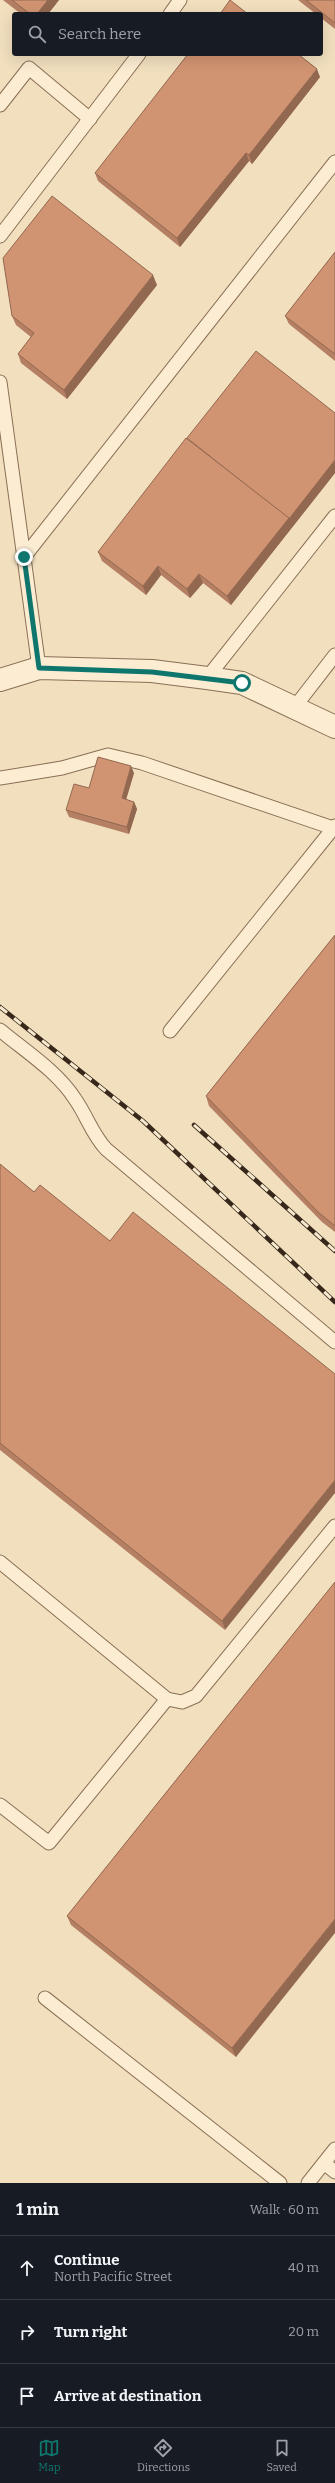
<!DOCTYPE html>
<meta charset="utf-8">
<style>
:root{--surface:#171b24;--page:#20242c;--text:#f1f3f6;--muted:#9ea1a6;--line:#363941;--accent:#0f766e}
body{margin:0;font-family:Bitter,serif;background:var(--page);color:var(--text)}
.stop{position:absolute;width:12px;height:12px;margin:-9px;border:3px solid #0f766e;border-radius:50%;background:#fff}
.stop.end{background:#0f766e;border-color:#fff;box-shadow:0 1px 4px #0008}
.list{margin:0;padding:0;list-style:none}
h2{display:flex;justify-content:space-between;align-items:center;height:52px;margin:0;padding:0 16px;font-size:17px}
h2 small{font-size:13px;font-weight:400;color:var(--muted)}
.list li{display:grid;grid-template-columns:26px 1fr auto;gap:12px;align-items:center;box-sizing:border-box;height:64px;padding:0 16px;border-top:1px solid var(--line)}
.list b{display:block;font-size:15px;white-space:nowrap}
.list p{margin:0;font-size:13px;white-space:nowrap;color:var(--muted)}
.list em{font-size:13px;font-style:normal;color:var(--muted)}
.icon{flex:none;width:22px;height:22px;fill:none;stroke:currentColor;stroke-width:2;stroke-linecap:round;stroke-linejoin:round}
.map{position:relative;flex:none;width:335px;height:2183px;overflow:hidden}
.search{position:absolute;background:var(--surface);box-shadow:0 4px 16px #0002;left:12px;right:12px;top:12px;height:44px;display:flex;align-items:center;gap:10px;box-sizing:border-box;padding:0 14px;border-radius:4px;color:var(--muted);font-size:15px}
.sheet{height:244px;background:var(--surface)}
nav{display:flex;justify-content:space-around;align-items:center;box-sizing:border-box;height:56px;border-top:1px solid var(--line);background:var(--surface);font-size:11px;color:var(--muted)}
nav a{display:grid;justify-items:center;gap:2px}
nav .on{color:var(--accent)}
.map>svg:first-child{display:block}
.lines{fill:none;stroke-linecap:round;stroke-linejoin:round}
.lane-casing{stroke:#8a6f56;stroke-width:15}
.street-casing{stroke:#8a6f56;stroke-width:24}
.lane{stroke:#fbecd2;stroke-width:13}
.street{stroke:#fbecd2;stroke-width:22}
.rail-casing{stroke:#38281b;stroke-width:4.5}
.rail{stroke:#f7e9ce;stroke-width:3;stroke-dasharray:9;stroke-linecap:butt}
.wall{fill:#b47f62}
.shaded-wall{fill:#926850}
.building{fill:#d19472;stroke:#926850}
.route{stroke:#0f766e;stroke-width:5}
</style>
<div class="map">
<svg width="335" height="2183" viewBox="0 0 335 2183">
<rect width="100%" height="100%" fill="#f1dfbe"/>
<g class="lines">
<g class="lane-casing">
<g id="lane">
<polyline points="170,14 180,0"/>
<polyline points="0,105 29,68 90,119"/>
<polyline points="0,236 139,54"/>
<polyline points="0,382 39,668"/>
<polyline points="24,557 335,162"/>
<polyline points="207,678 335,516"/>
<polyline points="294,708 335,655"/>
<polyline points="0,778 62,768 108,755 142,763 333,828"/>
<path d="M0 1030C25 1051 57 1071 75 1099 87 1116 92 1134 106 1149L335 1342"/>
<polyline points="170,1031 335,826"/>
<polyline points="0,1562 167,1699 49,1843 0,1805"/>
<polyline points="167,1699 182,1702 196,1696 335,1526"/>
<polyline points="45,1998 280,2183"/>
<polyline points="324,2163 335,2172"/>
<polyline points="308,2183 335,2149"/>
</g>
</g>
<g class="street-casing">
<polyline id="street" points="0,680 39,668 152,671 207,678 242,683 335,727"/>
</g>
<use href="#lane" class="lane"/>
<use href="#street" class="street"/>
<g class="rail-casing">
<g id="rail">
<polyline points="0,1007 143,1121 335,1302"/>
<polyline points="194,1125 335,1251"/>
</g>
</g>
<use href="#rail" class="rail"/>
</g>
<g class="wall">
<polygon points="3,0 59,0 48,14 21,14"/>
<polygon points="298,0 335,0 335,29 321,18 321,14 316,14"/>
<polygon points="320,77 252,164 249,161 180,247 98,181 95,173"/>
<polygon points="335,252 335,361 289,324 285,316"/>
<polygon points="157,285 67,399 21,363 18,354 31,337 16,325 12,316"/>
<polygon points="335,413 335,473 231,605 203,583 190,598 161,575 146,595 102,561 98,552"/>
<polygon points="134,773 126,800 134,802 137,809 129,834 69,817 66,810 89,788"/>
<polygon points="335,935 335,1232 322,1222 209,1106 206,1096"/>
<polygon points="0,1164 34,1192 110,1241 225,1630 0,1450"/>
<polygon points="335,1582 236,2057 71,1925 67,1916"/>
</g>
<g class="shaded-wall">
<polygon points="48,0 59,0 48,14 37,14"/>
<polygon points="317,69 320,77 252,164 249,155"/>
<polygon points="246,153 249,161 180,247 177,238"/>
<polygon points="153,275 157,285 67,399 64,390"/>
<polygon points="335,460 335,473 231,605 227,596"/>
<polygon points="158,566 161,575 146,595 143,586"/>
<polygon points="199,574 203,583 190,598 187,589"/>
<polygon points="131,766 134,773 124,806 122,798"/>
<polygon points="134,802 137,809 129,834 127,827"/>
<polygon points="335,1480 335,1493 225,1630 222,1621"/>
<polygon points="335,1919 335,1933 236,2057 232,2048"/>
</g>
<g class="building">
<polygon points="12,0 48,0 37,14 30,14"/>
<polygon points="230,0 248,14 220,14"/>
<polygon points="306,0 335,0 335,23"/>
<polygon points="188,54 298,54 317,69 249,155 246,153 177,238 95,173"/>
<polygon points="52,196 153,275 64,390 18,354 34,333 12,316 3,258"/>
<polygon points="335,252 335,354 285,316"/>
<polygon points="256,351 335,413 335,460 289,519 187,438"/>
<polygon points="186,438 289,518 227,596 199,574 187,589 158,566 143,586 98,552"/>
<polygon points="98,757 131,766 122,798 134,802 127,827 66,810 74,784 89,788"/>
<polygon points="335,935 335,1226 318,1212 206,1096"/>
<polygon points="0,1164 34,1192 40,1185 110,1241 133,1212 335,1374 335,1480 222,1621 0,1443"/>
<polygon points="335,1582 335,1919 232,2048 67,1916"/>
</g>
<g class="lines">
<polyline class="route" points="24,557 39,668 152,672 242,683"/>
</g>
</svg>
<div class="stop" style="left:242px;top:683px"></div>
<div class="stop end" style="left:24px;top:557px"></div>
<div class="search"><svg class="icon" aria-label="search" viewBox="0 0 24 24"><circle cx="10" cy="10" r="6"/><path d="M15 15l6 6"/></svg>Search here</div>
</div>
<section class="sheet">
<h2>1 min<small>Walk · 60 m</small></h2>
<ul class="list">
<li><svg class="icon" aria-label="ahead" viewBox="0 0 24 24"><path d="M12 20V5M6 11l6-6 6 6"/></svg><div><b>Continue</b><p>North Pacific Street</p></div><em>40 m</em></li>
<li><svg class="icon" aria-label="right" viewBox="0 0 24 24"><path d="M7 20v-9h11M14 6l5 5-5 5"/></svg><div><b>Turn right</b></div><em>20 m</em></li>
<li><svg class="icon" aria-label="arrive" viewBox="0 0 24 24"><path d="M6 21V4h12l-3 4 3 4H6"/></svg><div><b>Arrive at destination</b></div></li>
</ul>
</section>
<nav>
<a class="on"><svg class="icon" aria-label="map" viewBox="0 0 24 24"><path d="M3 6l6-2 6 2 6-2v14l-6 2-6-2-6 2zM9 4v14M15 6v14"/></svg>Map</a>
<a><svg class="icon" aria-label="directions" viewBox="0 0 24 24"><path d="M12 3l9 9-9 9-9-9zM9 14v-3h6M13 9l2 2-2 2"/></svg>Directions</a>
<a><svg class="icon" aria-label="saved" viewBox="0 0 24 24"><path d="M7 4h10v16l-5-4-5 4z"/></svg>Saved</a>
</nav>
